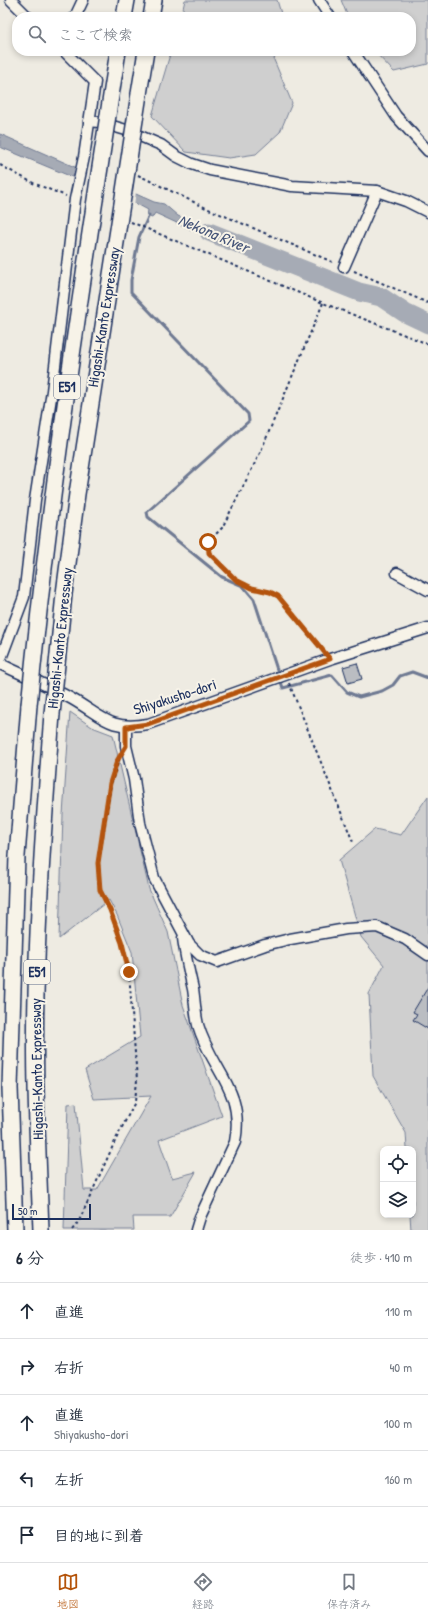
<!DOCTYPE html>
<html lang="ja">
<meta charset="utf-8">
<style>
:root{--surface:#fff;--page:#f6f6f7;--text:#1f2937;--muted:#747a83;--line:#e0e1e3;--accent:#b45309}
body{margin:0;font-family:"Patrick Hand","Klee One",sans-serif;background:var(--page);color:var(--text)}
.controls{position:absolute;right:12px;bottom:12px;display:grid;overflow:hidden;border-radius:8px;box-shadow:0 2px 6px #0003}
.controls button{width:36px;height:36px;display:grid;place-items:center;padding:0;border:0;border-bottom:1px solid var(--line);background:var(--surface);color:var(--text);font:20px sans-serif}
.scale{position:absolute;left:12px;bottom:10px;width:79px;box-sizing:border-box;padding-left:4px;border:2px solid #1b2f5e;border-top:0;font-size:11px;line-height:14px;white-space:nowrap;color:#1b2f5e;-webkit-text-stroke:3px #f7f3e8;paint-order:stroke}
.stop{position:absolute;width:12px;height:12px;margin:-9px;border:3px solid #b45309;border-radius:50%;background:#fff}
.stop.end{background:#b45309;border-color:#fff;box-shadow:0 1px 4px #0008}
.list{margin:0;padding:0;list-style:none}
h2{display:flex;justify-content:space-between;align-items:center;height:52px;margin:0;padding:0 16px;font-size:17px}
h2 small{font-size:13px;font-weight:400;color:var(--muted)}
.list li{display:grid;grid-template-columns:26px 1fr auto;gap:12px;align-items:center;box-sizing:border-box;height:56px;padding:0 16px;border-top:1px solid var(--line)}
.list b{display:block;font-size:15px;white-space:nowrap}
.list p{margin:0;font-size:13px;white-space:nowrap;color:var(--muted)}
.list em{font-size:13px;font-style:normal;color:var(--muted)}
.icon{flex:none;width:22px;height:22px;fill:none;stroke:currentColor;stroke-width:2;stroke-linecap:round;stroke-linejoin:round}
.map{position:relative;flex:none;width:428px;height:1230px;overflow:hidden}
.search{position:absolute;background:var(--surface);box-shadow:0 2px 6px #0003;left:12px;right:12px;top:12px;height:44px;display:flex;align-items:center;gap:10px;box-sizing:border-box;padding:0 14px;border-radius:16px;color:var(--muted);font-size:15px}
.sheet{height:332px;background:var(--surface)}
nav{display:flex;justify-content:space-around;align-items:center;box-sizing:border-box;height:56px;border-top:1px solid var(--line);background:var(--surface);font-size:11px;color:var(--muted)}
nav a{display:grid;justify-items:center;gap:2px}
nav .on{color:var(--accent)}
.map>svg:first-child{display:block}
.green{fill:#cfcfcf;stroke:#757f96}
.water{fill:#a6abb5;stroke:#6e7992}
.pier{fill:#eeebe2}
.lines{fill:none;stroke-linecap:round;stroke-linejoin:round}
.stream{stroke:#6e7992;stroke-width:3}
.river{stroke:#a6abb5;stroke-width:19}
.building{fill:#babdc2;stroke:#1b2f5e}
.minor-casing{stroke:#1b2f5e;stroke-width:13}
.highway-casing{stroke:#1b2f5e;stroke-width:18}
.path{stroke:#1b2f5e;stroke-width:2;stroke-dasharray:3 3;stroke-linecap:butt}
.minor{stroke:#f7f3e8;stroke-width:10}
.highway{stroke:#f7f3e8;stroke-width:15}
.highway-bridge-casing{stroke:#1b2f5e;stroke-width:18;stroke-linecap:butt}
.highway-bridge{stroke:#f7f3e8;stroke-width:15}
.route{stroke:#b45309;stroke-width:5}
.labels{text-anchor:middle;stroke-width:4;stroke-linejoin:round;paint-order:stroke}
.shield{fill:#f7f3e8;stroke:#5d6a87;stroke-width:1}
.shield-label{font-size:14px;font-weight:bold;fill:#1b2f5e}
.street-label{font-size:15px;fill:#1b2f5e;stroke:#f7f3e8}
.water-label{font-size:16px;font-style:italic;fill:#455478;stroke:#f7f3e8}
</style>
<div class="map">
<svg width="428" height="1230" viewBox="0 0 428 1230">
<rect width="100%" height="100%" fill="#eeebe2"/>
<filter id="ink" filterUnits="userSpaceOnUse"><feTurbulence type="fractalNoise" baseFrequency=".025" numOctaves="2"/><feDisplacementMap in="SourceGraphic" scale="8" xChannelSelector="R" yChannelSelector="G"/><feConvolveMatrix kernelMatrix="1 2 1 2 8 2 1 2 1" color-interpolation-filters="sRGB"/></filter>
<g filter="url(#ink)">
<g class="green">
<polygon points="185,0 277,0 282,17 181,17"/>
<polygon points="341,0 428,0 428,64 394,72 374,51 411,51 411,17 348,17"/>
<polygon points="171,51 276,51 274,60 292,103 280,132 256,154 229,158 186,152 152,116"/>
<polygon points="70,712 92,727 113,735 149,889 168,932 183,1005 222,1116 159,1140 172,1178 196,1172 170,1217 133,1217 134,1230 64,1230 68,1104 76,1103 84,1190 97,1190 151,1096 94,1099 85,1070 140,1037 132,952 117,915 109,900 59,939 63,815"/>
<polygon points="428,796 428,1230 411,1230 410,1215 413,1215 413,1149 407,1149 406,1133 373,1076 369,994 384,965 361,937 339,860 375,829 401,835"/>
</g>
<polygon class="water" points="0,134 154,202 164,204 178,216 237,240 223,243 205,236 155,213 152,218 147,216 148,210 137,204 0,147"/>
<polygon class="pier" points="86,170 136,192 134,205 84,185"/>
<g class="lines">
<polyline class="stream" points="149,215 139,237 131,280 131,292 248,414 249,421 147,512 148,517 222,577 243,586 254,599 283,688 332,675 347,692 359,697 382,691 393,685 400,676 412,672 428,678"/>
<polyline class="river" points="209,232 359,292 381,297 405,313 428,324"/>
</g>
<g class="building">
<polygon points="357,663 362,679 348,683 343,667"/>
<polygon points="428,987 428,1029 413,1020 417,1014 413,1012"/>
</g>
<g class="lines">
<g class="minor-casing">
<g id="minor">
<polyline points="11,0 28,17"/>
<polyline points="319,0 330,17"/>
<polyline points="75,17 83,0"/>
<polyline points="353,51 396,116 428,151"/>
<polyline points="89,121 99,122 126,130 161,145 176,156 192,164 210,170 292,186 377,191 406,201 428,212"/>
<polyline points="344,267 377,191"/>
<polyline points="397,573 428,590"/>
<polyline points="0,661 24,597 35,500 52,391 75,199 84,157 95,82 64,51"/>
<path d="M0 664C24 675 49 686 72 699 102 716 109 731 148 724L330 659 428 628"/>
<polyline points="126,727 126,746 134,779 140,823 154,878 189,944 200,955 217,962 265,945 290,939 346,929 377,927 405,939 428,955"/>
<path d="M183 938C185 955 189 972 193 989 195 1001 195 1013 198 1025 211 1070 245 1089 235 1142L200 1217 196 1230"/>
</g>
</g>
<g class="highway-casing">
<g id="highway">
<polyline points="124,17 127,0"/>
<polyline points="151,17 154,0"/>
<polyline points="115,70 118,51"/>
<polyline points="139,94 146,51"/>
<polyline points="15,1230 10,1088 17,856 29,705"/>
<path d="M41 1230C38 1152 34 1073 36 995 38 901 45 808 52 714"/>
</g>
</g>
<g class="path">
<polyline points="0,165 33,183 66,196"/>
<polyline points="138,175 206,208 335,263"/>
<polyline points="131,222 323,303 428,344"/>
<polyline points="354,271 428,303"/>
<polyline points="323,303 260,453 222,528 208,542 209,553 236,580 252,588 270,592 278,596 324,652"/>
<polyline points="289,683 353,842"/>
<polyline points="72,1230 79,1221 116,1139 135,1102 137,1080 129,972 122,943 110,910 100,890 98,863 111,783 119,759"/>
</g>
<use href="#minor" class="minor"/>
<use href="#highway" class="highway"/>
<g class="highway-bridge-casing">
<g id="highway-bridge">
<path d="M29 705C50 493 82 282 115 70"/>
<polyline points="52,714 64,594 77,494 139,94"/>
</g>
</g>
<use href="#highway-bridge" class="highway-bridge"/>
</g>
</g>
<g class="lines" filter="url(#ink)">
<polyline class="route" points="129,972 122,943 110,910 100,890 98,863 110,783 117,761 126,746 126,727 148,724 330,659 278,596 270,592 252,588 236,580 209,553 208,542"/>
</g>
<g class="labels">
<g class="shield">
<rect x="54" y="375" width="26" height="24" rx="3"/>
<rect x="24" y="960" width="26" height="24" rx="3"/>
</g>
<g class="shield-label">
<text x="67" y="392">E51</text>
<text x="37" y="977">E51</text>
</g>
<g class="street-label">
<text transform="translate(104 317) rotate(-81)" y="5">Higashi-Kanto Expressway</text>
<text transform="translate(60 638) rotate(-84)" y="5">Higashi-Kanto Expressway</text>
<text transform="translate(175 697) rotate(-18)" y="5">Shiyakusho-dori</text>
<text transform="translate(37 1069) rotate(-91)" y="5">Higashi-Kanto Expressway</text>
</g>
<g class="water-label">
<text transform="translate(214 233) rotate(23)" y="6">Nekona River</text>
</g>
</g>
</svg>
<div class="controls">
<button><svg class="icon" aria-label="locate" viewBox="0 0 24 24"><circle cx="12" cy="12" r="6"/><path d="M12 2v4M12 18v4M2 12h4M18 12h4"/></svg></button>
<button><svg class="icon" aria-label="layers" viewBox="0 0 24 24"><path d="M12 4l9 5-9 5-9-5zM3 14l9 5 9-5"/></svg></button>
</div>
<div class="scale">50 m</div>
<div class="stop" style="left:208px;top:542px"></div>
<div class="stop end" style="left:129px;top:972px"></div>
<div class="search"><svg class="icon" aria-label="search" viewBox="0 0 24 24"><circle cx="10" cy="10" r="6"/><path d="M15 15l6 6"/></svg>ここで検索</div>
</div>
<section class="sheet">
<h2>6 分<small>徒歩 · 410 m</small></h2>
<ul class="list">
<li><svg class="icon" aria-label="ahead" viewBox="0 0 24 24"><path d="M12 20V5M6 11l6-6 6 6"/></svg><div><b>直進</b></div><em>110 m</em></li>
<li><svg class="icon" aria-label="right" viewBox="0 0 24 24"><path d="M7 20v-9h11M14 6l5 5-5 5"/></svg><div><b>右折</b></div><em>40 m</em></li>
<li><svg class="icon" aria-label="ahead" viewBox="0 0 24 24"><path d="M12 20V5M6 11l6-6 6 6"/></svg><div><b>直進</b><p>Shiyakusho-dori</p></div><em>100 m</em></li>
<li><svg class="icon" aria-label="left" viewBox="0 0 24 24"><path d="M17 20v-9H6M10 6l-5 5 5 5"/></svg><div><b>左折</b></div><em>160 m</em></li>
<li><svg class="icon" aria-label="arrive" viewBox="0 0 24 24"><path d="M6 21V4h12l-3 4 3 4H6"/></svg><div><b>目的地に到着</b></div></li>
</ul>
</section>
<nav>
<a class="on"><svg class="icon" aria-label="map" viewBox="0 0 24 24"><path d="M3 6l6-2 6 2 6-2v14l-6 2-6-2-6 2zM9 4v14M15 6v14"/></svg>地図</a>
<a><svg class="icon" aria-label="directions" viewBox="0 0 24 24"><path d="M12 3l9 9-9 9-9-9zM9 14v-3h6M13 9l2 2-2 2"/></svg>経路</a>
<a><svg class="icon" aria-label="saved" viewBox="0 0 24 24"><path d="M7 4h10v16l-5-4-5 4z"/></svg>保存済み</a>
</nav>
